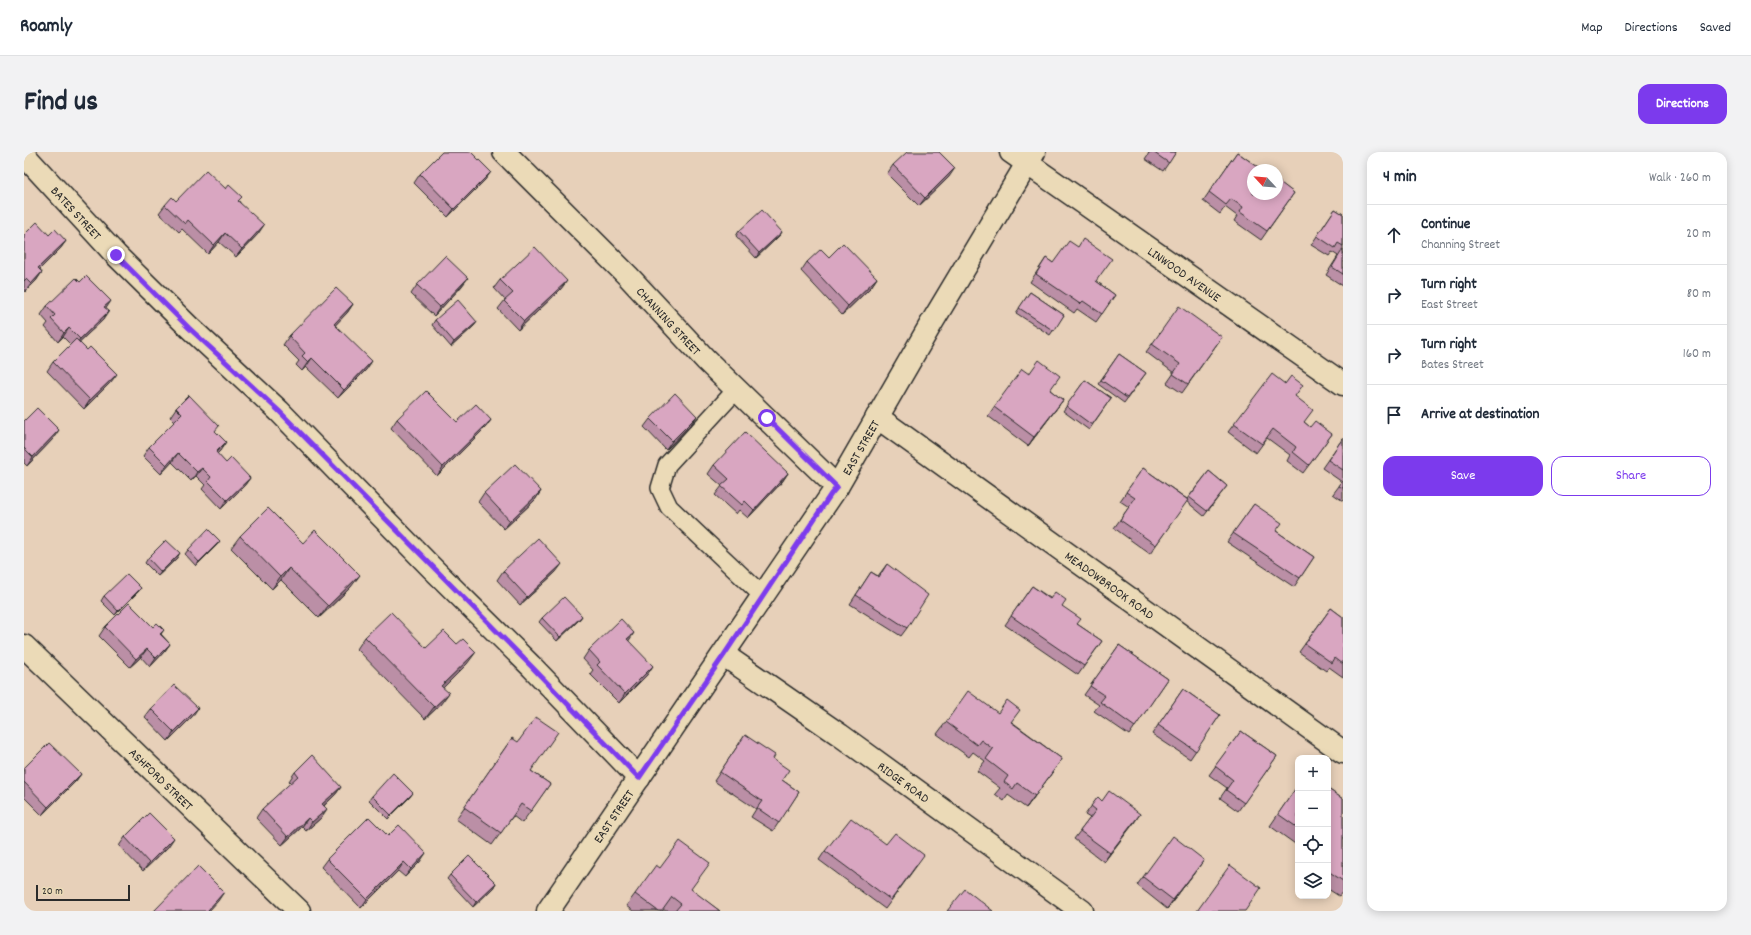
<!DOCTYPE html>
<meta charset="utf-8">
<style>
:root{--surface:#fff;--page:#f2f2f3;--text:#1f2937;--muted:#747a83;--line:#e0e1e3;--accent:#7c3aed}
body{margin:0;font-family:Dekko,sans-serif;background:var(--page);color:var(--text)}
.controls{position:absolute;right:12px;bottom:12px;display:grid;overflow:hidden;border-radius:8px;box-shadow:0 2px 10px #0003}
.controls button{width:36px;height:36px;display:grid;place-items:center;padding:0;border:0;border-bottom:1px solid var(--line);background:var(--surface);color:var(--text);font:20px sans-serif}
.compass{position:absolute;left:1223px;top:12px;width:36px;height:36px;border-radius:50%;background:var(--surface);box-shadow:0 2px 10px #0003;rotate:296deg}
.scale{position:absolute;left:12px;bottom:10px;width:94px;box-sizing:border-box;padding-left:4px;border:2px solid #2b2b2b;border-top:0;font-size:11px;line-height:14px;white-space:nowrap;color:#2b2b2b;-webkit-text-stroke:3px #ebdab7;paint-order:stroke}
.stop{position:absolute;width:12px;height:12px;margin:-9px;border:3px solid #7c3aed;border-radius:50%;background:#fff}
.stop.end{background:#7c3aed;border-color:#fff;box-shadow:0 1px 4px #0008}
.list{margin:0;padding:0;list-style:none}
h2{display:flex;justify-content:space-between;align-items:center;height:52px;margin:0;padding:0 16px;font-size:17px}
h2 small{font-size:13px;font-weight:400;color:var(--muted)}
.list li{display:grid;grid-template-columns:26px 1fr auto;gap:12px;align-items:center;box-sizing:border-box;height:60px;padding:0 16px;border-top:1px solid var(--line)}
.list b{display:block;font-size:15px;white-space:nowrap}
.list p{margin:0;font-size:13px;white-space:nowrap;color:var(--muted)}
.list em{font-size:13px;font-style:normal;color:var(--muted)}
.actions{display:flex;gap:8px;padding:12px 16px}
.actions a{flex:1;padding:9px 0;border:1px solid var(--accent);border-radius:12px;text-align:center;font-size:14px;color:var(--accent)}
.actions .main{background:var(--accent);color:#fff}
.icon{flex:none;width:22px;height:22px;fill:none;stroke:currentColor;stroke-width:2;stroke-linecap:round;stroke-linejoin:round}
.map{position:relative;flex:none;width:1319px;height:759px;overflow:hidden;border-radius:12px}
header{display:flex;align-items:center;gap:24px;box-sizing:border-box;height:56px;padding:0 20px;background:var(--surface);border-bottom:1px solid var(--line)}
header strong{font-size:19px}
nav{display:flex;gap:22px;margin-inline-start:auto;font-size:14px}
.intro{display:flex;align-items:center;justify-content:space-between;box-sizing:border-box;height:96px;padding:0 24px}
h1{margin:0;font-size:28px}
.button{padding:10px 18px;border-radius:12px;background:var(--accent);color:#fff;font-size:14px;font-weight:700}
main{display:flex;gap:24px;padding:0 24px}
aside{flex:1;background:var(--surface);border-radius:12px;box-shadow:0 2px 10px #0003}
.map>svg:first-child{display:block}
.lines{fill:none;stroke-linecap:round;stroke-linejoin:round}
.service-casing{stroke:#2b2b2b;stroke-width:20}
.minor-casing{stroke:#2b2b2b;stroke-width:25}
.secondary-casing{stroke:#2b2b2b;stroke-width:25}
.service{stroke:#ebdab7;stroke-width:17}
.minor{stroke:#ebdab7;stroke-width:22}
.secondary{stroke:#ebdab7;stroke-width:22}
.wall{fill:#bb8fa6;stroke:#2b2b2b}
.shaded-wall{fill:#987487;stroke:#2b2b2b}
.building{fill:#d9a6c1;stroke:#2b2b2b}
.route{stroke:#7c3aed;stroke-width:5}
.labels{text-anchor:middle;stroke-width:3;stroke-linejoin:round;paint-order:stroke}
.street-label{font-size:13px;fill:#2b2b2b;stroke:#ebdab7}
</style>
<header>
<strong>Roamly</strong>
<nav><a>Map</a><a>Directions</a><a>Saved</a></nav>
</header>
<div class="intro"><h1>Find us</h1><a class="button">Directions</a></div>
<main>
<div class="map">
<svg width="1319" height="759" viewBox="0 0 1319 759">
<rect width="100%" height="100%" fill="#e7d0b9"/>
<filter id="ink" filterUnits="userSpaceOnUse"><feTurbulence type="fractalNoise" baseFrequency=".025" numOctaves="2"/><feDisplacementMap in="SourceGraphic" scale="8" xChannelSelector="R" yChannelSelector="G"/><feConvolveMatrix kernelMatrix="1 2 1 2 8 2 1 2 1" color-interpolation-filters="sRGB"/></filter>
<g filter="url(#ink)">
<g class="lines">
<g class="service-casing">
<polyline id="service" points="713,237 643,313 636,336 645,355 739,444"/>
</g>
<g class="minor-casing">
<g id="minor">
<path id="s1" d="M480 0 604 124 682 208 813 335"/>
<path id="s2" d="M987 0 1319 232"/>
<path id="s3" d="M0 3 92 103 165 175 255 259 407 415 508 515 615 626"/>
<path id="s4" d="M853 265 1319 600"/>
<path id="s5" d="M0 494 275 759"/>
<path id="s6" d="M700 503 816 583 1058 759"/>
</g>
</g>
<g class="secondary-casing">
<g id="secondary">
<path id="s7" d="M524 759 813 335 907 172 1010 0"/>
</g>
</g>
<use href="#service" class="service"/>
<use href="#minor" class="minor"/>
<use href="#secondary" class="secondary"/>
</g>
<g class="wall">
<polygon points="1124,0 1152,0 1139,19 1121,7 1125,1"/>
<polygon points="1213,0 1270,41 1237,88 1210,69 1213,64 1201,55 1196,62 1179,49"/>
<polygon points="869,13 925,25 895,54 863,22"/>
<polygon points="396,22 461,28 424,65 390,31"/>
<polygon points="152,49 215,49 234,82 212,105 195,90 184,102 158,77 155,80 135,61 141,53"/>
<polygon points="1311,57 1319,62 1319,134 1302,123 1314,104 1308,100 1305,104 1287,93"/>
<polygon points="715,79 758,80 755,84 732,106 712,84"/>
<polygon points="0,83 25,83 42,89 36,97 16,117 18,120 12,129 1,140 0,139"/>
<polygon points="805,105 853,126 847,135 818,163 777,119 783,110"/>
<polygon points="1022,106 1029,111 1072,129 1091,143 1072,170 1053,157 1050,161 1006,130"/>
<polygon points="476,128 537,137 494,178 474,157 481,148 470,136"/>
<polygon points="393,133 438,134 410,164 387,142"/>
<polygon points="1006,140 1040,163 1026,183 992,161"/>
<polygon points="329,152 323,161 311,173 342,218 314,246 282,215 278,219 272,213 275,209 259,193 265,184"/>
<polygon points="23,154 82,157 79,168 55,190 87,230 60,257 23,219 29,210 47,193 39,185 34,190 21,175 24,171 17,163"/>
<polygon points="411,168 453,170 450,174 427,195 408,173"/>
<polygon points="1198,185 1158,241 1143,231 1150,221 1122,200 1128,192"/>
<polygon points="1095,202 1122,221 1100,251 1074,232"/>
<polygon points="1061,228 1087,246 1065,278 1039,259"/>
<polygon points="1026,238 1039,248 1004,294 964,264 970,255"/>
<polygon points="1271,244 1280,270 1286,275 1308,282 1279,321 1263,309 1266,303 1243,286 1232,301 1204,280 1210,272"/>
<polygon points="152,256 192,280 196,299 193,302 202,311 226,326 220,334 197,357 178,337 181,333 172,324 167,329 148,310 137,322 119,304 125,295 151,270 146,265"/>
<polygon points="673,264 667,272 642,298 620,275 626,267"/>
<polygon points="373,267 433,270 467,268 461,276 413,324 367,276"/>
<polygon points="0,269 29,287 3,314 0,311"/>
<polygon points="1319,286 1319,349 1309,342 1318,330 1298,316"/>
<polygon points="690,313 764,321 758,330 724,366 715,358 712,362 691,343 698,334 684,322"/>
<polygon points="1119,316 1163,347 1185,319 1203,334 1180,364 1162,349 1126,402 1090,376 1105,355 1096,349"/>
<polygon points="517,339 511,348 480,377 454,350 460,341"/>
<polygon points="1230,352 1252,379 1290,405 1270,435 1203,390"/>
<polygon points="216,384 279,391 327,435 295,466 257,428 248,437 207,396"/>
<polygon points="193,393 172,414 161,402 164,398"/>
<polygon points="124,406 153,406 134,424 121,411"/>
<polygon points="863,412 883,476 877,484 826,452 847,420 854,424"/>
<polygon points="479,419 532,420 496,453 473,428"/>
<polygon points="1008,434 1038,454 1053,472 1078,489 1054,523 981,473"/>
<polygon points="117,436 114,440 91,463 77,449 80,444"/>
<polygon points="1307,456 1319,465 1319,525 1305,515 1302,519 1275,500"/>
<polygon points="558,464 555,468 533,489 515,470 518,466"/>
<polygon points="81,475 129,475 140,478 137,482 146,492 140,500 126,515 117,505 106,515 75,484"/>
<polygon points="341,485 402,496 443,512 419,536 416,553 401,567 333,497"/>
<polygon points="604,489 623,523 595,551 566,522 569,518 559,507 565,498"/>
<polygon points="1095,493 1144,527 1105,583 1070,559 1075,553 1060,543"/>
<polygon points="1159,537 1196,563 1166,607 1128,582"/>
<polygon points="127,557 168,565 144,589 121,565"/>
<polygon points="922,570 988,570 1038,607 1002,656 984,643 980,649 971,642 976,636 953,619 961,609 949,600 945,605 913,582"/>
<polygon points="1217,579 1253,604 1214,659 1196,646 1203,636 1185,623"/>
<polygon points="721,583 749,607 758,628 775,640 749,679 727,665 732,657 690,629"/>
<polygon points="488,586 507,619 526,632 498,671 489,664 468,693 432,667"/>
<polygon points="0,616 57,622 51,630 18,663 0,645"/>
<polygon points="271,620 317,635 311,643 300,654 297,666 282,679 278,675 258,693 232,666 238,657 267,631 265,629"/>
<polygon points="1274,633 1274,694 1246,674"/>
<polygon points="1304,637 1319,647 1319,739 1315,744 1304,737"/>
<polygon points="348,644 386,645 364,667 345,648"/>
<polygon points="1074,645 1078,649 1116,662 1080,710 1050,687 1066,666 1061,663"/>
<polygon points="364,684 396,710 381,725 374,719 337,756 297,715 303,707"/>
<polygon points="101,685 144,695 119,719 95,694"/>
<polygon points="862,692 894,712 861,757 795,708 801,699"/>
<polygon points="636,716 667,738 696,759 642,759 640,758 638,759 609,759 602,754 611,742"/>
<polygon points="1174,716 1143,757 1113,733 1119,725"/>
<polygon points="426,723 472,731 469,736 449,755 423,727"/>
</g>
<g class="shaded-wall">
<polygon points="931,16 925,25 895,54 901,46"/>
<polygon points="467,20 461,28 424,65 430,57"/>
<polygon points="240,73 234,82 212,105 218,97"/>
<polygon points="758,80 755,84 732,106 735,101"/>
<polygon points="201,81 195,90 184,102 190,93"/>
<polygon points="42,89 36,97 8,125 14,116"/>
<polygon points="18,120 12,129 1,140 7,132"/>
<polygon points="444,126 438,134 410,164 416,155"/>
<polygon points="853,126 847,135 818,163 824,154"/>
<polygon points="543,129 537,137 494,178 500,169"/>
<polygon points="87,149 81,158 80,155"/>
<polygon points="329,152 323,161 304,181 310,172"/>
<polygon points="85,159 79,168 49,196 56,187"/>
<polygon points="453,170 450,174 427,195 430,190"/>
<polygon points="45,176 39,185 34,190 40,181"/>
<polygon points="288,206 282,215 278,219 284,210"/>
<polygon points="348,209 342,218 314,246 320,238"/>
<polygon points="93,222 87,230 60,257 66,248"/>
<polygon points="1039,248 1033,256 1004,294 1010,285"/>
<polygon points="673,264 667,272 642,298 648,289"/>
<polygon points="467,268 461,276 413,324 419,315"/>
<polygon points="35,278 29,287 3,314 9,305"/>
<polygon points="202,290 196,299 186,309 192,300"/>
<polygon points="154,301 148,310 137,322 143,313"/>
<polygon points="178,316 172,324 167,329 173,320"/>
<polygon points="764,321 758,330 724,366 730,358"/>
<polygon points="226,326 220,334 197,357 203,348"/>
<polygon points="517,339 511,348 480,377 486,369"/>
<polygon points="196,389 193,393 172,414 175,410"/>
<polygon points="156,401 153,406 134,424 137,420"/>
<polygon points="538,412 532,420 496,453 503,445"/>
<polygon points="265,416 257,428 248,437 256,425"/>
<polygon points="336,423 327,435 295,466 304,454"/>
<polygon points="117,436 114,440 91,463 94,459"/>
<polygon points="558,464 555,468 533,489 536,485"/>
<polygon points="610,481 604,490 603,487"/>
<polygon points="146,492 140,500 126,515 132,506"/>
<polygon points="123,497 117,505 106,515 112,507"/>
<polygon points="452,500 443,512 409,546 417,534"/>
<polygon points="629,514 623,523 595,551 601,542"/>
<polygon points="425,541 416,553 401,567 410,555"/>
<polygon points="174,556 168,565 144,589 150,580"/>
<polygon points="1038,607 1029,619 1002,656 1011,644"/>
<polygon points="57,622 51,630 18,663 24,655"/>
<polygon points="317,635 311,643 292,661 298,652"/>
<polygon points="389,641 386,645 364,667 367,663"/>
<polygon points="303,657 297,666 282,679 288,670"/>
<polygon points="1116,662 1110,671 1080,710 1086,701"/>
<polygon points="284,666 278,675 258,693 264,685"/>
<polygon points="150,686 144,695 119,719 125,711"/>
<polygon points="402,701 396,710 381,725 387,717"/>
<polygon points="1180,708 1174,716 1143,757 1149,748"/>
<polygon points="380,710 374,719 337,756 343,747"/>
<polygon points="472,731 469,736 449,755 452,750"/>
<polygon points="200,740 194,749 185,759 183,759"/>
</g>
<g class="building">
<polygon points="418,0 447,0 467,20 430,57 396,22"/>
<polygon points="883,0 915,0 931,16 901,46 869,13"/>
<polygon points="1129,0 1152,0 1145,11"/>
<polygon points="1213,0 1238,18 1229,18 1229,42 1253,42 1253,28 1270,41 1243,79 1216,60 1219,55 1207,47 1202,53 1185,40"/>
<polygon points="182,18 202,37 205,33 218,45 214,49 240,73 218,97 201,81 190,93 164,68 161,72 141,53 148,45 152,49"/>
<polygon points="1311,57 1319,62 1319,94 1314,91 1311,96 1293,84"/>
<polygon points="738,58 758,80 735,101 715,79"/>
<polygon points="13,70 25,83 31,77 42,89 14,116 18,120 7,132 2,127 0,129 0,83"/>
<polygon points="1059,87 1088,107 1072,129 1091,143 1078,162 1059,149 1056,152 1012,122 1022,106 1029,111 1045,89 1054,95"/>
<polygon points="819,91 853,126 824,154 783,110 797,97 805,105"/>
<polygon points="511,95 543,129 500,169 480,149 489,141 476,128"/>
<polygon points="1319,97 1319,122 1308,115"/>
<polygon points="421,104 444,126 416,155 393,133"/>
<polygon points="62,124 87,149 80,155 85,159 56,187 45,176 40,181 27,167 31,163 23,154 52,126 56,130"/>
<polygon points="312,136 329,152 310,172 348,209 320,238 288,206 284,210 278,204 281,201 265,184"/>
<polygon points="1006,140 1040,163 1030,179 995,156"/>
<polygon points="434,148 453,170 430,190 411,168"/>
<polygon points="1155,154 1198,185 1164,232 1149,222 1156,212 1128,192"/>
<polygon points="52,187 63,198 66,195 93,222 66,248 29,210"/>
<polygon points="1095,202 1122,221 1103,246 1077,228"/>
<polygon points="1015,208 1036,224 1026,238 1039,248 1010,285 970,255 998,217 1005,222"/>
<polygon points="1248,222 1261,232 1267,224 1279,233 1271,244 1289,258 1280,270 1286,275 1291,269 1308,282 1285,313 1269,300 1272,295 1249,277 1238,292 1210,272"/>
<polygon points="1061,228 1087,246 1068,273 1042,254"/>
<polygon points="402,239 433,270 452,252 467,268 419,315 373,267"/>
<polygon points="651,241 673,264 648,289 626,267"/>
<polygon points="165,243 195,274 191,279 202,290 192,300 202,311 207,306 226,326 203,348 184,329 187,325 178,316 173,320 154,301 143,313 125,295 158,262 152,256"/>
<polygon points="13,256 35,278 9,305 0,296 0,269"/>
<polygon points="721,280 764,321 730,358 721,349 718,353 697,334 705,327 690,313"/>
<polygon points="1319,286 1319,318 1304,308"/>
<polygon points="491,312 517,339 486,369 460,341"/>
<polygon points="1119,316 1164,348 1132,393 1096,368 1111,346 1102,340"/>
<polygon points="1185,319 1203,334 1183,359 1165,345"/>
<polygon points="1319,328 1319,336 1315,334"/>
<polygon points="1230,352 1258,371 1252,379 1290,405 1276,426 1209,381"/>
<polygon points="244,356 279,391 291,378 336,423 304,454 265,416 256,425 216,384"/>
<polygon points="184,377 196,389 175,410 164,398"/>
<polygon points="514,386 538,412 503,445 479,419"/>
<polygon points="142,388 156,401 137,420 124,406"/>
<polygon points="863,412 904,443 883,476 832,443 847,420 855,425"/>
<polygon points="103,422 117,436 94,459 80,444"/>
<polygon points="1008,434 1026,447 1031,440 1042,448 1038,454 1057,467 1053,472 1078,489 1060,514 987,464"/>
<polygon points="540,445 558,464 536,485 518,466"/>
<polygon points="105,451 129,475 133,471 140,478 136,482 146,492 132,506 123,497 112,507 81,475"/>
<polygon points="1307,456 1319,465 1319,512 1311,506 1308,511 1281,492"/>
<polygon points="367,460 402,496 420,479 433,492 439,487 452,500 417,534 425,541 410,555 341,485"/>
<polygon points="597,467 610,481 603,487 629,514 601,542 573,513 576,510 565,498"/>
<polygon points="1095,493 1144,527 1111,575 1076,550 1081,544 1066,534"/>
<polygon points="150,533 174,556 150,580 127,557"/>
<polygon points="1159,537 1196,563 1172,599 1134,573"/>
<polygon points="944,539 974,561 983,548 996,558 987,570 1038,607 1011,644 993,631 989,637 980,630 984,624 962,607 969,597 957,588 953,593 922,570"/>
<polygon points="512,565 534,580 507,619 526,632 507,659 497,652 477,681 440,655 488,586 494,590"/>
<polygon points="1217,579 1253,604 1220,651 1202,638 1209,628 1191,614"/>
<polygon points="721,583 751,603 749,607 765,618 758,628 775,640 755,671 733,656 738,649 696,620"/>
<polygon points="25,591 57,622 24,655 0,630 0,616"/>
<polygon points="288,603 317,635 298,652 303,657 288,670 284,666 264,685 238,657 274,624 271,620"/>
<polygon points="369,621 389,641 367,663 348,644"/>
<polygon points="1274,633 1274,676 1254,662"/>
<polygon points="1304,637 1319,647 1319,729 1304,719 1304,699 1305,698 1304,697"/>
<polygon points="1085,639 1116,662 1086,701 1056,679 1072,658 1067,654 1074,645 1078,649"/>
<polygon points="125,661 150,686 125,711 101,685"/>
<polygon points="345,665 364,684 375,673 402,701 387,717 380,710 343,747 303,707"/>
<polygon points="827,666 862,692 871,681 900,703 867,748 801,699"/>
<polygon points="1149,684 1180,708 1149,748 1119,725"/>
<polygon points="656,689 686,711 667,737 696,759 651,759 657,752 648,745 638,759 634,759 611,742 632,713 636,716"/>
<polygon points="445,704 472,731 452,750 426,723"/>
<polygon points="1206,713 1237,736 1221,759 1173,759"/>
<polygon points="174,714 200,740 184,758 186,759 130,759"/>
<polygon points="941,737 969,759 923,759"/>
</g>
</g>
<g class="lines" filter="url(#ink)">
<polyline class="route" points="92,103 165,176 255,259 508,515 615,626 700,503 807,342 813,335 743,266"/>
</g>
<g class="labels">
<g class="street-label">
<text dy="5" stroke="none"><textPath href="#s3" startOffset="78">BATES STREET</textPath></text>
<text dy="5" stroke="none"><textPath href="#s2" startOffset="212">LINWOOD AVENUE</textPath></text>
<text dy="5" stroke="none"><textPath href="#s1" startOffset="236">CHANNING STREET</textPath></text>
<text dy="5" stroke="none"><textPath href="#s7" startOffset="559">EAST STREET</textPath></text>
<text dy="5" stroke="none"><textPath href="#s4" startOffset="287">MEADOWBROOK ROAD</textPath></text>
<text dy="5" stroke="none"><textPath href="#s5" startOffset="191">ASHFORD STREET</textPath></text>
<text dy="5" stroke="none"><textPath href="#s6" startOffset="220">RIDGE ROAD</textPath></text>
<text dy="5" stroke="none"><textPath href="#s7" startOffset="115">EAST STREET</textPath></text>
</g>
</g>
</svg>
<div class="controls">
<button>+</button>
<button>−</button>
<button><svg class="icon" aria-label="locate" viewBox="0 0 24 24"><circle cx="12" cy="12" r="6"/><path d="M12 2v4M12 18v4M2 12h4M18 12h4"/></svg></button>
<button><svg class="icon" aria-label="layers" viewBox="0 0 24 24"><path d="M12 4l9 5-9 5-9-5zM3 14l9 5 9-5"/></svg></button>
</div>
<svg class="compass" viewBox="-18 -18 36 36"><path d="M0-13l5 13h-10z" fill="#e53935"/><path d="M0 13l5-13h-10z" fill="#747a83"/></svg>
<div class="scale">20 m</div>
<div class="stop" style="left:743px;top:266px"></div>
<div class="stop end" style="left:92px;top:103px"></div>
</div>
<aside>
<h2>4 min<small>Walk · 260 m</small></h2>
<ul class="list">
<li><svg class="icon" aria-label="ahead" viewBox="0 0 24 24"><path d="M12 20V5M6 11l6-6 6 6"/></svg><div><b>Continue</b><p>Channing Street</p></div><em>20 m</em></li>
<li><svg class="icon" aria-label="right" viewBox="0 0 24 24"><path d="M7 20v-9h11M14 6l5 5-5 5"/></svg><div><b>Turn right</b><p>East Street</p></div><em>80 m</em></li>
<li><svg class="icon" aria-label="right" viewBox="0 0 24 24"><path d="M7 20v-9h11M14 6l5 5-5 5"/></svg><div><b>Turn right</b><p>Bates Street</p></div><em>160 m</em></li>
<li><svg class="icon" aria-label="arrive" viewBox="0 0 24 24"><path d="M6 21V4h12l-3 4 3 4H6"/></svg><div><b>Arrive at destination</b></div></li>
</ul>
<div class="actions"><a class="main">Save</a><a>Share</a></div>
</aside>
</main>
